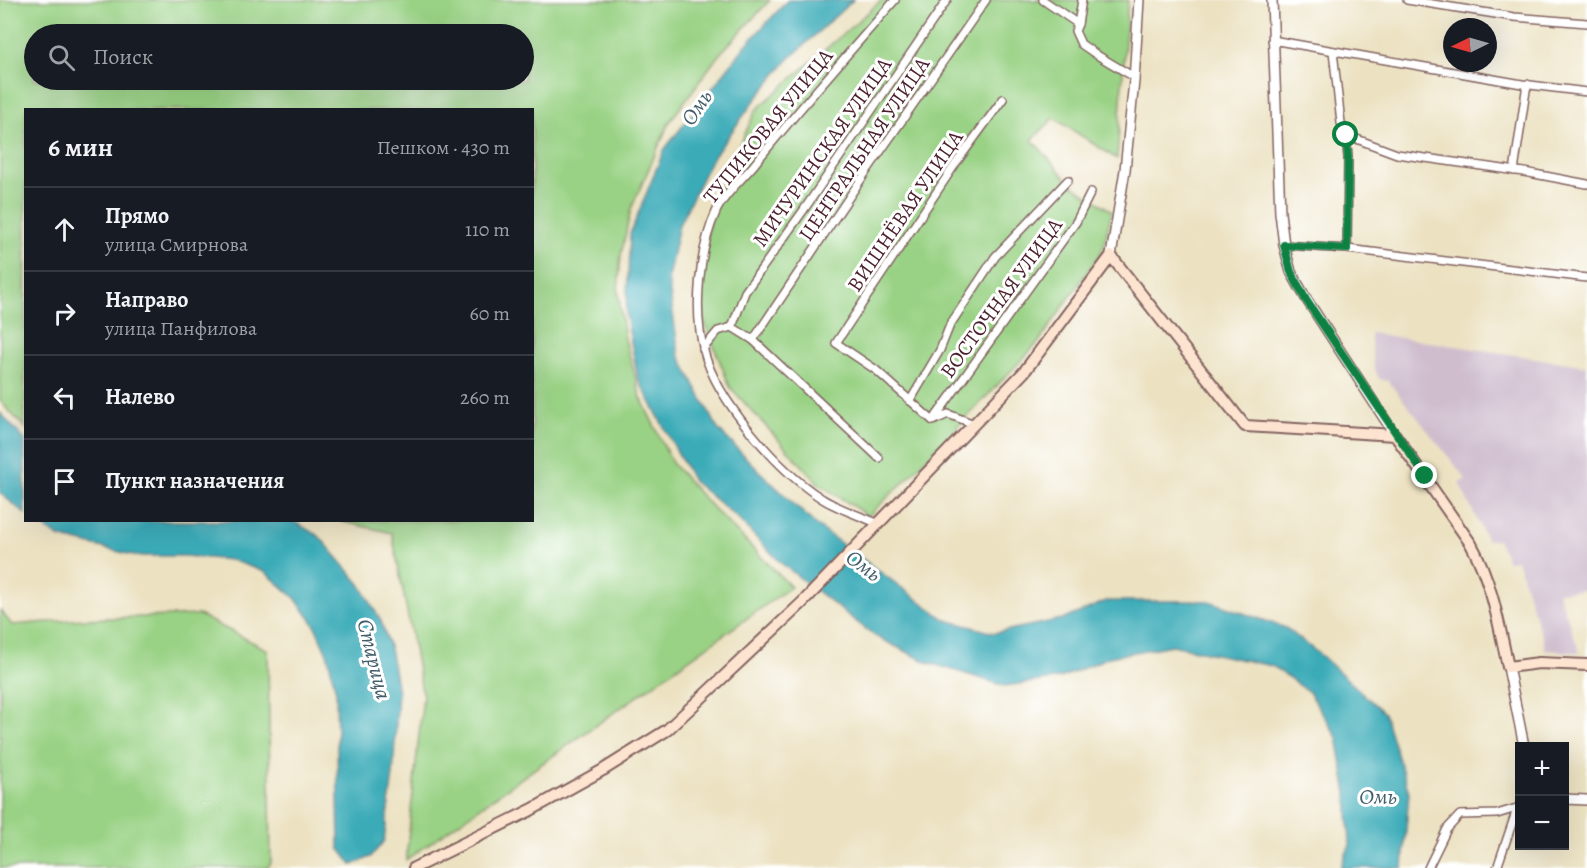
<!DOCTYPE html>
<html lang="ru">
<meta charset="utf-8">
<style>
:root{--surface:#171b24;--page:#20242c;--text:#f1f3f6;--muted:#9ea1a6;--line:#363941}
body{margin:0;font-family:Alegreya,serif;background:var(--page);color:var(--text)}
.controls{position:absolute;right:18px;bottom:18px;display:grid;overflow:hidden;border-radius:0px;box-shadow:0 6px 24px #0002}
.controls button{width:54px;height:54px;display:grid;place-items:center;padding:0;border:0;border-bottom:2px solid var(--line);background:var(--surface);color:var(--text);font:30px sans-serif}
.compass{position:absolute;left:1443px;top:18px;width:54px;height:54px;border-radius:50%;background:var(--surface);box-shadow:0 6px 24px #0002;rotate:265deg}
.stop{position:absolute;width:18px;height:18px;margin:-14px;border:4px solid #0b8043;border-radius:50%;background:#fff}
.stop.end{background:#0b8043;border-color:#fff;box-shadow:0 2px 6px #0008}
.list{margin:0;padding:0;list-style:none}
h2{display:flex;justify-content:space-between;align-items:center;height:78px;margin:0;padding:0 24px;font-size:26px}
h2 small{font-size:20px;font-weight:400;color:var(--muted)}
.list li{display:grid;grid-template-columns:39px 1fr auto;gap:18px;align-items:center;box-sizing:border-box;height:84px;padding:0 24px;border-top:2px solid var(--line)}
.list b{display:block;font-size:22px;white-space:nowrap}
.list p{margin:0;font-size:20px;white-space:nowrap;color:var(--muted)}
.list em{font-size:20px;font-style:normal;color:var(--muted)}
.icon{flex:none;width:33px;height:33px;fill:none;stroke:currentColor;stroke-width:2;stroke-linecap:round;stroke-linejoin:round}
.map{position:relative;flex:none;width:1587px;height:868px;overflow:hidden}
.search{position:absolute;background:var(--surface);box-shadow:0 6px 24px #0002;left:24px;top:24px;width:510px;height:66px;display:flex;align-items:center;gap:15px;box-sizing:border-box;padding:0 21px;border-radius:33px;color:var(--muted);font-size:22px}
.panel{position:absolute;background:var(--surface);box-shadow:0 6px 24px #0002;left:24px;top:108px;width:510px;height:414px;border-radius:0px}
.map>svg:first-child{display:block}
.industrial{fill:#cfbdce}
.green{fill:#99d284;stroke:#727858;stroke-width:1.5;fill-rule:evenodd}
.water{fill:#3babb8;stroke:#426572;stroke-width:1.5}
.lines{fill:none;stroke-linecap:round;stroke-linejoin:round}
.minor-casing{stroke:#836360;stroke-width:10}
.tertiary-casing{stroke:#836360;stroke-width:12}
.secondary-casing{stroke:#836360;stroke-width:14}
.minor{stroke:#fff;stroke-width:7}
.tertiary{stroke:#fff;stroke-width:9}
.secondary{stroke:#fde4d0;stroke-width:10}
.route{stroke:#0b8043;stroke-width:8}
.labels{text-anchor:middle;stroke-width:6;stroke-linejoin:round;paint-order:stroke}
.street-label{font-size:21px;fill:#4a1f2b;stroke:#fff}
.water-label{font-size:22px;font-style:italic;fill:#435e6a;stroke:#fff}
</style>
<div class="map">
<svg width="1587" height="868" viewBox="0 0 1587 868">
<rect width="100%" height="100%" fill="#fff"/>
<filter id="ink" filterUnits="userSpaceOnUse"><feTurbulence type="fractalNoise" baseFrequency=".0167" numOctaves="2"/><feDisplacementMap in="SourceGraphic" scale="12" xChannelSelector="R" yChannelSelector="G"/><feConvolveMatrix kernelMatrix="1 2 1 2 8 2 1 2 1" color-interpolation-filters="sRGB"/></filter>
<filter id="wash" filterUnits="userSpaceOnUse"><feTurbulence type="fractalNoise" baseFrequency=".008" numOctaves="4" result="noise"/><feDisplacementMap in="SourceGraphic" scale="24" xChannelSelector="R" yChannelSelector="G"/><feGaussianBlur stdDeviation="1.35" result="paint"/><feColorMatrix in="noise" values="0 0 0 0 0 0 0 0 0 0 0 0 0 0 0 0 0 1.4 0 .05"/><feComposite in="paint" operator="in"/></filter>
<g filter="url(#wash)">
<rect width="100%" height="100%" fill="#ece2c2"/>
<polygon class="industrial" points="1370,333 1587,366 1587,590 1558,592 1580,653 1546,650 1517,560 1508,561 1497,539 1487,540 1459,483 1466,479 1388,381 1379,379 1374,367"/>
<g class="green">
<path d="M0 0H770L718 56 669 123 631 209 621 255 618 291 625 339 641 398 672 463 709 504 791 587 406 860 423 696 392 533 340 521 532 520V110H26L25 428 0 401ZM524 34V80H34V34Z"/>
<polygon points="882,0 1128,0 1117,159 1054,118 1032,140 1072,185 1112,211 1103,249 1039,342 910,476 868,516 819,484 730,387 696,301 713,201 756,110"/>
<polygon points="0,610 12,625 84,619 199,615 268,650 271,863 267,868 0,868"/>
</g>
<g class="water">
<polygon points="788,0 853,0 788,60 755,100 711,160 679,225 668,278 679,355 718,429 759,471 816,525 946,620 994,633 1067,618 1106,601 1209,601 1286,628 1323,657 1384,713 1409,792 1403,868 1340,868 1350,845 1347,793 1337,737 1309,692 1272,666 1172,645 1109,657 1061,678 1005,686 927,662 875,636 782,564 735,516 693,481 638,379 626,315 630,234 664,150 746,45"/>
<polygon points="0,413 25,440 25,514 0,493"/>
<polygon points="35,521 293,521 319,536 360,584 381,621 391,653 398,692 393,775 384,841 371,857 352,865 339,848 336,692 328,656 314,624 295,598 265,572 231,560 185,556 136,556 59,537"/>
</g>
</g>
<g filter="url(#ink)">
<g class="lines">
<g class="minor-casing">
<g id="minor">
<polyline points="1043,0 1078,24 1075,31 1081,44 1097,55 1134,77"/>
<polyline points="1407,0 1514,17 1587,23"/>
<polyline points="1078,24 1082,0"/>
<polyline points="1272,40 1522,84 1587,92"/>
<polyline points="1333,51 1341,123 1346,135 1348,157 1347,249"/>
<polyline points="1346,135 1397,154 1524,172 1587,184"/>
<polyline points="1514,171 1527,84"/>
<polyline points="1284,245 1347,249 1587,278"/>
<polyline points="732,327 745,292 803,211 947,0"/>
<polyline points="753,340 879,458"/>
<polyline points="703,349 718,331 732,327 753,340 864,175 986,0"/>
<polyline points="910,401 940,350 950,325 995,257 1068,180"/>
<polyline points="934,419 1076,222 1091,192"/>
<polyline points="974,424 948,414 933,421 876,370 836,343 956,163 1003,99"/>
<path d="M879 524C861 516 838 509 821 498 779 471 716 400 704 351 693 311 699 250 716 212 722 197 742 179 753 166 799 109 847 55 895 0"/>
<polyline points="1428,868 1447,829 1460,815 1497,814 1520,807"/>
<polyline points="1497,868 1517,809"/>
</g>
</g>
<g class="tertiary-casing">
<g id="tertiary">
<polyline points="1272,0 1280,213 1284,245 1291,272 1307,300 1395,435"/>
<polyline points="1111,256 1125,170 1134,81 1139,0"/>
<polyline points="1508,667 1524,746"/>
<polyline points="1564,799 1587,800"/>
</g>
</g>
<g class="secondary-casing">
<path id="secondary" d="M414 868 531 810 603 770 667 730 802 603 1024 372 1111 256 1245 426 1395 435 1471 544C1492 582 1499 625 1508 667L1539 663 1587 665"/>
</g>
<use href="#minor" class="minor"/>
<use href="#tertiary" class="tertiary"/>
<use href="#secondary" class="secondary"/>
</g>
</g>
<g class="lines" filter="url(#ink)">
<polyline class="route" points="1346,135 1348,157 1347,249 1284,245 1291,272 1306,300 1425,476"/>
</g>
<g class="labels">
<g class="street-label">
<text transform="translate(768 126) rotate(-51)" y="7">ТУПИКОВАЯ УЛИЦА</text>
<text transform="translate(864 149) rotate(-56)" y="7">ЦЕНТРАЛЬНАЯ УЛИЦА</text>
<text transform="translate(822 152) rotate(-55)" y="7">МИЧУРИНСКАЯ УЛИЦА</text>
<text transform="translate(905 211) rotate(-56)" y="7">ВИШНЁВАЯ УЛИЦА</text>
<text transform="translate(1001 298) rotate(-54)" y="7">ВОСТОЧНАЯ УЛИЦА</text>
</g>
<g class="water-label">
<text transform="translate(696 107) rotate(-56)" y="8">Омь</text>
<text transform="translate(864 565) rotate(37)" y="8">Омь</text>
<text transform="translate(375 659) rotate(76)" y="8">Старица</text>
<text x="1378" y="804">Омь</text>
</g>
</g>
</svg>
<div class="controls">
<button>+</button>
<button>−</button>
</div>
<svg class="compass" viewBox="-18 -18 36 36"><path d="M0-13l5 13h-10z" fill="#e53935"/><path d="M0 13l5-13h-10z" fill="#9ea1a6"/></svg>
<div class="stop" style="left:1346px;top:135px"></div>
<div class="stop end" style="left:1425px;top:476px"></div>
<div class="search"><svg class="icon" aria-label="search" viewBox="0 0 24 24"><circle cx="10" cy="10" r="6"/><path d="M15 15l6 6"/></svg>Поиск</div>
<section class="panel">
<h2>6 мин<small>Пешком · 430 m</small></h2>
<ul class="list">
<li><svg class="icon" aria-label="ahead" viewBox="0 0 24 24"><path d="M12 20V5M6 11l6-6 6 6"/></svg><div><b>Прямо</b><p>улица Смирнова</p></div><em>110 m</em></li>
<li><svg class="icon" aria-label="right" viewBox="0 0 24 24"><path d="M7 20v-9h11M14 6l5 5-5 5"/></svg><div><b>Направо</b><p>улица Панфилова</p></div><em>60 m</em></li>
<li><svg class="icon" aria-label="left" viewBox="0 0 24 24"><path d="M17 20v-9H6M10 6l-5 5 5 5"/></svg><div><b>Налево</b></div><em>260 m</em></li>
<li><svg class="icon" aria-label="arrive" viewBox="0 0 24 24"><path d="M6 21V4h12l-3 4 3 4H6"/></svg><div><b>Пункт назначения</b></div></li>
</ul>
</section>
</div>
